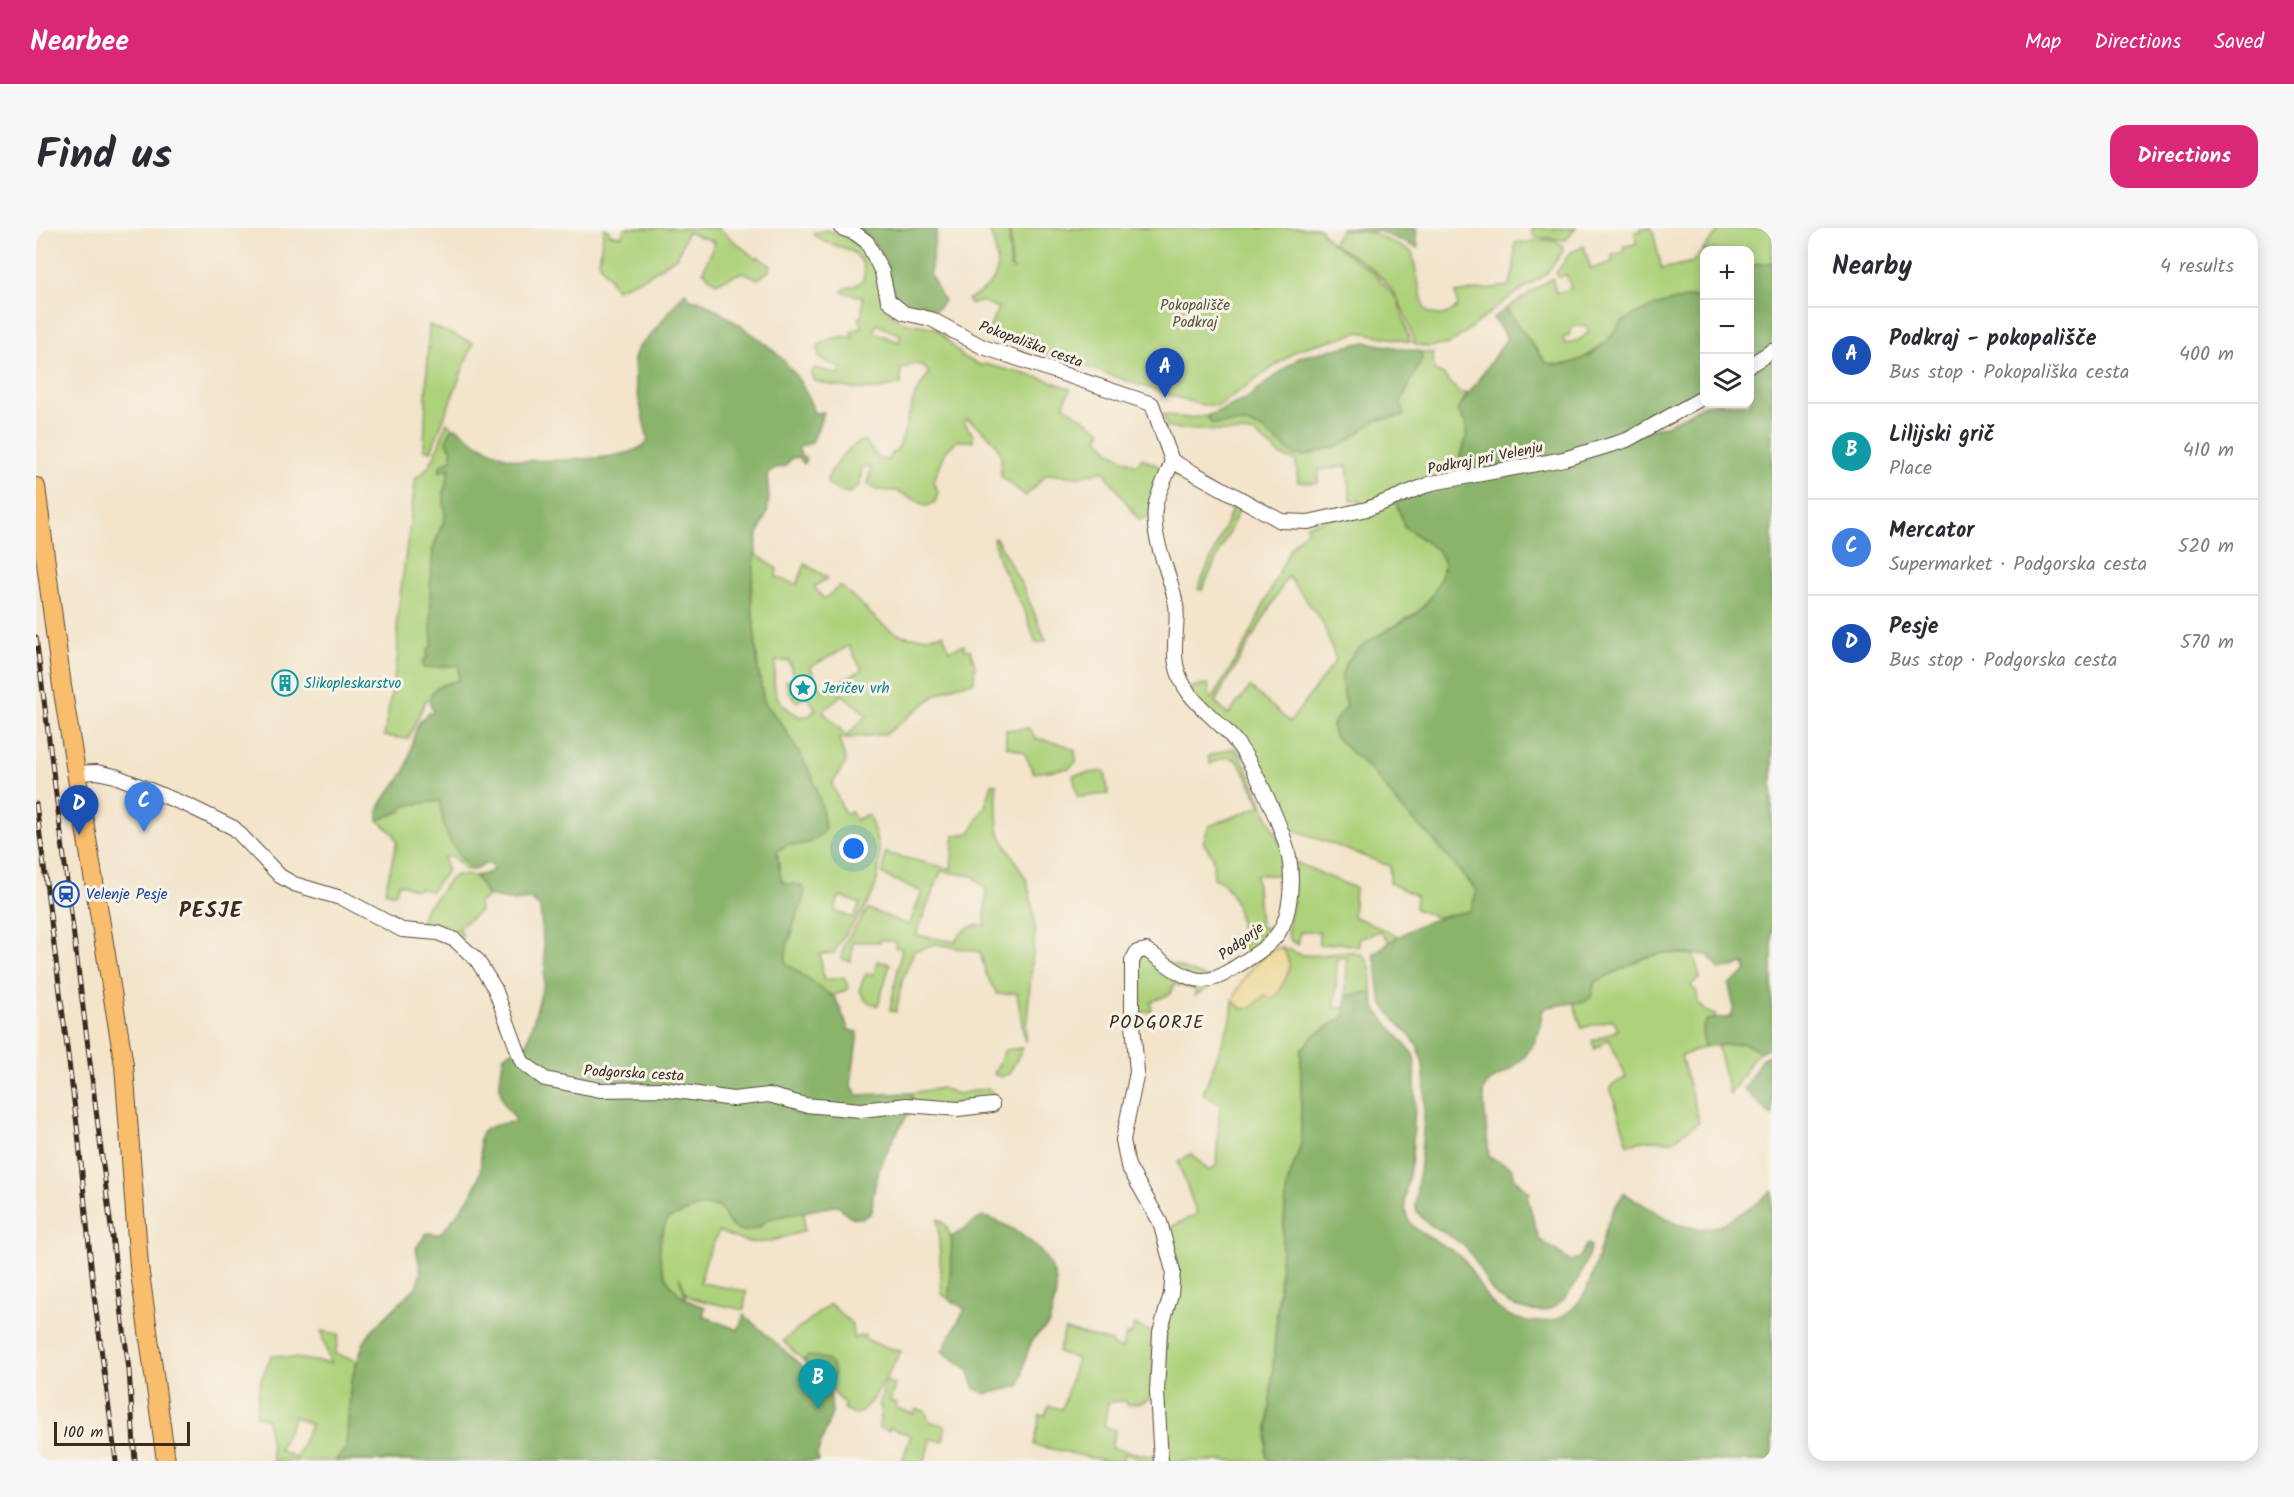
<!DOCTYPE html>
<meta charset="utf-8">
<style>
:root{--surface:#fff;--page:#f7f7f7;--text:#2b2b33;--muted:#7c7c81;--line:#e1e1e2;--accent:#db2777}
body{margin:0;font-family:Kalam,sans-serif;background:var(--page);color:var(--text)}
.controls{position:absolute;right:18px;top:18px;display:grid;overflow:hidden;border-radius:12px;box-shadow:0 3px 15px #0003}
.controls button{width:54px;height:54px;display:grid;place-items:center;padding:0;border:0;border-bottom:2px solid var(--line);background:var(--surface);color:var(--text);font:30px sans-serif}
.scale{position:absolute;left:18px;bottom:15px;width:136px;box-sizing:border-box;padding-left:6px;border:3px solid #3b2a1e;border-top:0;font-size:16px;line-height:21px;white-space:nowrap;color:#3b2a1e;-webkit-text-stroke:4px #f7f3e8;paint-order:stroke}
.you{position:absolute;left:818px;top:621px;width:21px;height:21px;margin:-15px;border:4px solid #fff;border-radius:50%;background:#1a73e8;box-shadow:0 0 0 9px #1a73e833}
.badge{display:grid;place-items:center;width:39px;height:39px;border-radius:50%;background:var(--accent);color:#fff;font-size:20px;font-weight:700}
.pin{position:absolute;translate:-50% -50px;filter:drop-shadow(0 2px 3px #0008)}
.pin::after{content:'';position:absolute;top:32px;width:21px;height:18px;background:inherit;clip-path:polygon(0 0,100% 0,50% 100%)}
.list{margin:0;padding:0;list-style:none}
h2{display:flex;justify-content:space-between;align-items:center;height:78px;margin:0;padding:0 24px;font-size:26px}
h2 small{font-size:20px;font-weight:400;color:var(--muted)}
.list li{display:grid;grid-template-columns:39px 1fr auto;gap:18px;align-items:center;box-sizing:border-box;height:96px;padding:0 24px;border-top:2px solid var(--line)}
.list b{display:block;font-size:22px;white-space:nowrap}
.list p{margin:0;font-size:20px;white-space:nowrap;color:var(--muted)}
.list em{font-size:20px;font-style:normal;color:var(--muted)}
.icon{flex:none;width:33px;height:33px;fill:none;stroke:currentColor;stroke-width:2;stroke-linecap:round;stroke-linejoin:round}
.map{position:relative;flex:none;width:1736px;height:1233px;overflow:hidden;border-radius:18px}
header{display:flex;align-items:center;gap:36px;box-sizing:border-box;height:84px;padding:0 30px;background:var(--accent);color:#fff}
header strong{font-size:28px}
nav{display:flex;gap:33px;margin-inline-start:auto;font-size:21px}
.intro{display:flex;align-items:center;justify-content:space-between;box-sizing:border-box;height:144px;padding:0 36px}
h1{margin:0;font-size:42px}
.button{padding:15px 27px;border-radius:18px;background:var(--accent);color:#fff;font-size:21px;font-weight:700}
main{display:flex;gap:36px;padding:0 36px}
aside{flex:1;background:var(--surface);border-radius:18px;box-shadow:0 3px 15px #0003}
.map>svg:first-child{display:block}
.green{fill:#aed27c;stroke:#747e4d;stroke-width:1.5;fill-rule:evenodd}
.forest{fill:#8ab46c;stroke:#626f45;stroke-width:1.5}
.sand{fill:#eeda9e;stroke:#94825e;stroke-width:1.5}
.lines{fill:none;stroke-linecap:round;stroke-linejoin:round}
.minor-casing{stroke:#574638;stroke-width:16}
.major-casing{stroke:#574638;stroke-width:20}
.minor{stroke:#fff;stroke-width:14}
.major{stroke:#f9be6d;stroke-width:18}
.rail-casing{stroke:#3b2a1e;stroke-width:5}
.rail{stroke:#f7f3e8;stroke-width:3;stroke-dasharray:9;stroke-linecap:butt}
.labels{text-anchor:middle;stroke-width:6;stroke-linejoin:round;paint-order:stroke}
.park-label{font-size:15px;fill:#585436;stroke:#f7f3e8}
.street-label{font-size:15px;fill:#3b2a1e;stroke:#f7f3e8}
.culture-label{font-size:15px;fill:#0d838f;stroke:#f7f3e8;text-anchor:start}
.transit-label{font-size:15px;fill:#164399;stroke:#f7f3e8;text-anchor:start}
.quarter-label{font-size:18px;letter-spacing:1.5px;fill:#3b2a1e;stroke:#f7f3e8}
.district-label{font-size:21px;font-weight:bold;letter-spacing:1.5px;fill:#3b2a1e;stroke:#f7f3e8}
</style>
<header>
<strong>Nearbee</strong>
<nav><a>Map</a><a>Directions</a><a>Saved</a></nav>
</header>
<div class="intro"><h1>Find us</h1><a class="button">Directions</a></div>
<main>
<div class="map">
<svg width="1736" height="1233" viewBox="0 0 1736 1233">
<rect width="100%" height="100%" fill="#f7f3e8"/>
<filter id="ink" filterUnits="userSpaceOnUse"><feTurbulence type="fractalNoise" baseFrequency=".0167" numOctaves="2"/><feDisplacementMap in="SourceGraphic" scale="12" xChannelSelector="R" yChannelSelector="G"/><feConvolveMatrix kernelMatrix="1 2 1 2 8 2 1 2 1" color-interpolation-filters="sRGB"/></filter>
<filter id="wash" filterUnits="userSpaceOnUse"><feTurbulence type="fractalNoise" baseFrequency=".008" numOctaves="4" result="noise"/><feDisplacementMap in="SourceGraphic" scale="24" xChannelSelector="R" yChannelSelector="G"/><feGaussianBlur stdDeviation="1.35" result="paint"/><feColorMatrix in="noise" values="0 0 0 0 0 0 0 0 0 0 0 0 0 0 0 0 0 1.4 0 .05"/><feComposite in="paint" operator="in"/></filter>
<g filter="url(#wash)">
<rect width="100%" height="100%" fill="#f3e4ca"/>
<g class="green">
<polygon points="568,0 573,2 573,6 586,8 588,0 682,0 720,31 722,29 735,38 733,43 722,51 707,44 680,55 667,43 679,14 651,4 642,28 610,49 580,61 563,34"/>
<path d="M953 0H973L974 40 979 42 976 40 974 0H1283L1296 16 1305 1 1337 5 1376 24 1388 80C1398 91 1412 88 1422 78L1419 65 1473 58 1478 41 1479 15 1508 12 1520 13 1526 17 1527 23 1510 46 1474 69 1414 116 1392 119 1378 116C1365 61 1345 42 1297 16L1338 45 1362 72 1374 114 1324 104 1263 121 1182 178 1161 176 951 106 962 80 945 73 934 76 931 72C970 54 964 35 953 0Z"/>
<polygon points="1496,0 1540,0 1530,12 1498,9"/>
<path d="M1605 0H1616L1626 41 1657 34 1685 0H1736V35L1721 36 1714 40V22H1668V68C1643 70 1609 78 1588 93 1582 96 1581 103 1576 107 1560 125 1535 142 1510 135L1470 81 1516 50 1520 65 1535 61 1531 47 1522 49 1520 45 1534 25 1548 18 1555 41 1576 34V27L1588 24V18L1600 16 1599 4 1605 3ZM1549 97 1553 104 1543 112 1529 116 1527 110 1533 107 1536 99Z"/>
<path d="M790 2 806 7 831 22 838 34 847 73 857 88 866 94 900 100 927 129 946 138 948 136 1012 152 1035 161 1027 177 1066 203 1062 209 1074 224 1100 237 1106 230 1127 241 1113 289 1103 292 1067 242 1045 249 1011 246 990 268 965 248C964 241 966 233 965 228 962 212 944 199 931 191L928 194 937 207V213H921L910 223 897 254 902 264 899 274 891 278 861 263 840 262 832 256 835 239H826L823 257 814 265 804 264 792 256 791 251C800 235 809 219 828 212L842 230 851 232 864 217 879 167 893 145 886 137 878 136 865 141V156C834 166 810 161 779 153L775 145 779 140 803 146 807 141 783 130 782 118C793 110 804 106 817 110L815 104 826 99 823 89H826L827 69 806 64 808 61C817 58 829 57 828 44 826 13 788 22 777 5ZM840 96 865 107 863 114 838 104Z"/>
<polygon points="393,97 437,115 395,223 388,221"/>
<path d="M1385 124 1397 125 1398 143 1406 146 1424 165H1431L1422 183C1438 201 1428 217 1421 238L1406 245 1407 249 1324 279 1323 272H1315L1311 238 1283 242 1282 255 1262 254 1260 233 1246 228 1218 205 1132 200 1127 186 1151 190 1171 188 1176 196 1211 195 1225 201 1259 227 1268 228 1305 217 1340 192 1368 188 1365 174 1385 131Z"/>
<path d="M411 194 416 200 410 213 416 222V231L408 265 409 290 399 314 394 369 397 380 396 418 388 440 423 437V452C410 456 397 458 394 473L390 472 372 511 348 508 362 427 361 391 380 249C398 242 404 210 411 194Z"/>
<polygon points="1139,239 1205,278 1166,362 1162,361 1196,282 1134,245"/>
<path d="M1360 274 1368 298 1401 322 1409 336 1403 359 1382 384 1354 400 1306 446 1310 478 1296 497 1298 508 1338 545 1365 580 1393 607 1441 663 1435 683 1400 689 1379 681 1380 668 1354 655V638L1245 597 1219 540 1151 460 1172 456 1174 470H1177L1212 411 1254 320 1271 302 1270 297ZM1252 348 1286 393 1300 432 1254 494 1214 459 1192 487 1179 474Z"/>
<polygon points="960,310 988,361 1010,413 1000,415 989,384 964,336 957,311"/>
<path d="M719 325 741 341 740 349 761 357 769 336 792 350 778 359 788 371 804 358C845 389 850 420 907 406L913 422 928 417 929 422 934 421 939 437 938 454 919 458 900 467 850 506 803 511 810 534 796 556 809 586 815 583 820 592 832 586C847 622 849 649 827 683 817 697 805 709 798 725L784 726 788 752 807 749 813 759 807 764 794 768 750 735 749 720 757 704 758 656H750L745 652 741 623 752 616C769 619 777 614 789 602L786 580 747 498 728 474 722 442 715 364ZM813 418 826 442 786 462 774 439ZM740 433H753L758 450 750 453 752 463 761 474 770 468 780 481 774 487 765 489C736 474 736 462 740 433ZM806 466 831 487 811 508 787 484ZM804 668 824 676 817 690 798 683Z"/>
<polygon points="993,500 999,510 1029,517 1039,522 1040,534 1033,540 998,545 988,524 970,518 970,502"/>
<path d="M1197 520 1206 530 1250 629 1248 685 1245 647H1220L1224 699 1241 701 1213 726 1205 719C1206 697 1202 659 1178 650L1177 629 1167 614 1173 598 1225 578C1220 568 1207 535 1198 531 1190 527 1181 533 1174 536L1172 528Z"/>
<polygon points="1069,543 1072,566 1042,569 1037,547"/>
<path d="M956 556H960L962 603 991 653 997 682 999 701 989 814 981 765 961 766 950 746 944 724 900 716 878 723 866 753 860 784 854 782 866 721 859 719 860 714 845 711 844 714H817L815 733 805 731 809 714 832 681 873 697 886 664 847 647 849 625 915 641 918 607 934 605 950 576ZM905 643 937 648 950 661 949 698C936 695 925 702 919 714L880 707Z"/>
<polygon points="404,573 422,627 436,642 428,641 417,628 408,629 411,643 395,663 382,660 380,662 363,655 359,666 349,663 361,614 358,606 342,592 363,584 371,577"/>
<polygon points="1259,634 1319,660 1317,688 1362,708 1354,714 1344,703 1323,711 1323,719 1304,715 1283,717 1283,704 1264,704 1262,717 1254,712 1251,705 1257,676"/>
<polygon points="420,647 439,648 452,668 442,676 444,683 422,700 427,708 422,710 390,701 384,696 391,677 393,678 414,651"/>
<path d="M1245 719C1253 720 1259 726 1267 727 1302 732 1338 701 1336 764L1310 768 1311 730H1301L1299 780H1309V788L1276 809 1265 822V916L1251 957 1230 1228 1234 1233H1127L1123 1162 1139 1031 1131 1001 1161 986 1142 934 1155 926 1173 943 1180 938 1184 876 1167 866 1195 791 1197 773 1207 781 1229 766 1236 770 1242 767C1250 746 1261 740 1245 719Z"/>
<polygon points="1628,725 1658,727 1664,750 1655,757 1656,760 1661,763 1662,775 1670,783 1679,787 1680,792 1670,792 1666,801 1668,819 1645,828 1663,894 1636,913 1613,912 1592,916 1574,859 1590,849 1573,811 1559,821 1556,813 1582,802 1577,791 1546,800 1537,774 1550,773 1559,754 1608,730"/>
<polygon points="1109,726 1182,754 1159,768 1159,762 1138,756 1134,766 1115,774 1116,783 1101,785 1102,729"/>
<polygon points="841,733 854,736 842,778 830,773 823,762 830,746 838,746"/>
<polygon points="1707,815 1725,823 1718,829 1694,867 1681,818"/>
<polygon points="987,820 973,846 964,849 958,846 969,822"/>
<polygon points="905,860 922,866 952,860 958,866 956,873 879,880 875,865"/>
<path d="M665 978 683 979 696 999 723 1000 731 991 768 983V1003C731 1014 719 1022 683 1003L670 1031 664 1055 710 1063 708 1082C698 1079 654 1072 651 1067 647 1061 647 1054 643 1049L650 1070C619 1058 618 1016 632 990Z"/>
<path d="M902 991C925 1005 914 1047 913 1071L906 1066Z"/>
<path d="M794 1076 816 1096 817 1110 829 1107 828 1110 845 1118 865 1123C854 1141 837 1180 818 1187L807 1180 809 1177 790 1155 799 1146 784 1132 772 1128 767 1132 747 1113Z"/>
<polygon points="1098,1097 1113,1103 1118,1109 1117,1170 1105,1175 1091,1177 1090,1173 1072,1174 1068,1199 1079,1202 1075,1220 1119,1229 1120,1233 1110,1233 1088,1226 1086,1233 1070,1233 998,1217 1004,1187 1009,1188 1013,1178 1026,1181 1041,1131 1022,1124 1029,1102 1076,1114 1077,1119 1086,1121 1090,1107 1095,1107"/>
<path d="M285 1103 303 1106 299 1126 321 1133 315 1154 310 1220 299 1233H237L231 1191 220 1188 224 1154 236 1127 294 1135ZM258 1189 275 1196 260 1230 243 1222Z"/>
<polygon points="850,1153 859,1157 854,1173 861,1176 860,1180 878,1186 880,1181 889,1183 893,1193 909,1198 907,1213 894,1211 889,1233 866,1233 875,1207 854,1200 853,1203 843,1200 845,1181 843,1176"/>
</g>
<g class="forest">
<path d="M822 0H901L894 46 908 73C901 83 897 85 885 82 848 74 861 54 847 29 841 17 832 8 822 0Z"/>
<polygon points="1305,0 1380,0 1382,20 1340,2 1337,5"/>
<polygon points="1736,35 1736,119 1714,133 1714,40 1721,36"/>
<path d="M649 64 654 71 666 73C714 104 761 128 778 185L788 184 776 215 765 218 762 222 770 232 768 236 763 229 756 230 748 239 739 240 731 246 733 269 731 285 722 306 715 364 722 442 728 474 747 498 776 547 786 580 789 602C777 614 769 619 752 616L741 623 745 652 750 656 765 657 769 665C763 687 748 712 750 735L800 771 813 802 822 804 815 857 822 867 875 865 879 880 874 883C854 914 836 947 836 984 824 996 811 989 803 977L732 991C724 999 708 1009 697 999 692 995 687 984 683 979L665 978 632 991C612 1027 629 1069 669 1079L667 1088 702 1102 708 1087 794 1163 796 1185 781 1227 783 1233H299L310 1220 315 1154 327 1116 335 1103 381 1058 385 1044 380 1020 391 1005 404 1006C418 990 434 972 442 952 454 919 422 899 479 894 479 886 474 885 470 879 460 863 465 843 468 827L491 815 508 755 509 735 504 679 494 671 478 673 452 668 439 648 452 645 457 641 456 637 452 635 436 642C414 617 407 606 404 573L371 577 363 584 342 592C340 569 363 560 370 540 377 524 375 489 397 484 397 481 395 479 394 476 390 459 413 455 423 452V437L388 440 386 433 391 430V422L396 418 394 361 397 321 409 290 408 265 414 240 404 244V238L416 231V222L410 213 416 200H421L442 216 470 229 485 233C513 231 597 235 612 213L599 153 598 131 602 119 613 109Z"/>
<path d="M1668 68V163L1610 199 1543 222 1407 249 1406 245 1421 238C1428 217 1438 201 1421 183L1471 110 1457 90 1470 81 1510 135C1535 142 1560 126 1576 107 1581 103 1582 96 1588 93 1609 78 1643 70 1668 68Z"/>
<polygon points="1329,114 1385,124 1386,131 1365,174 1368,188 1340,192 1305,217 1268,228 1259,227 1225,201 1211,195 1176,196 1171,188 1210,171 1264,129"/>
<path d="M1736 128V819L1725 823 1707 815 1668 819 1666 801 1670 792 1695 789 1698 780 1693 757 1711 743 1708 736 1684 742 1672 727 1628 725 1608 730 1559 754 1555 769 1550 773 1512 779 1506 783C1505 810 1493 830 1469 845 1461 850 1451 853 1447 863L1453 929 1476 940 1479 951 1494 965 1491 968 1503 1011 1535 1033 1543 1030 1551 1016 1555 1018C1545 1051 1526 1096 1484 1080 1475 1077 1467 1073 1460 1067 1446 1053 1442 1030 1427 1017 1411 1003 1386 999 1379 978 1383 944 1396 851 1383 822 1376 805 1358 795 1349 779 1339 764 1345 743 1337 726 1371 701 1392 690 1434 683L1441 663 1393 607 1365 580 1338 545 1298 508 1296 497 1310 478C1309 469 1304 454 1306 446 1315 412 1359 403 1382 384 1397 371 1404 354 1409 336L1401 322 1368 298 1360 274 1386 263 1631 197 1670 176H1714V143Z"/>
<path d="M1336 764 1340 782 1378 827C1381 860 1378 895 1376 928 1375 946 1363 974 1372 991 1382 1010 1416 1016 1430 1035 1439 1047 1444 1062 1454 1073 1466 1086 1481 1093 1499 1094 1559 1094 1557 1030 1574 989 1577 981 1583 973 1588 965L1640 996 1663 1001 1683 998 1719 977 1736 962V1233H1234L1230 1228 1251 957 1265 916V822L1276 809 1309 788 1310 768Z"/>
<polygon points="1736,826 1736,888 1708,861 1726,830"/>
<path d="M947 988C985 1001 1033 1033 1017 1079 1015 1084 1015 1092 1012 1097 1008 1102 1002 1105 998 1110 989 1123 988 1143 984 1158L950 1166 939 1161 932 1142 906 1123 929 1081 913 1071 916 1009Z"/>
<path d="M772 1128C786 1129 796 1130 799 1146L790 1155 767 1132Z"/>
</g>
<path class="sand" d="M1245 719C1261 740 1250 746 1242 767L1235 770 1229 767 1215 780 1207 781 1197 773C1205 752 1222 726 1245 719Z"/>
</g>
<g filter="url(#ink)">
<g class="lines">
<g class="minor-casing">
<g id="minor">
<polyline points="805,0 819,5 831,14 846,44 852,72 868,85 895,91 947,119 1116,176 1136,233"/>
<polyline points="1714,137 1736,123"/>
<polyline points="1136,233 1245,293 1272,294 1331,281 1396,255 1528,231 1591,212 1668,169"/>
<polyline points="40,545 61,544 79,548 153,578 198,600 244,648 258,656 308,671 366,702 402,705 419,712 441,732 459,761 486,834 509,851 564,862 627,861 697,871 733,867 769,877 825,882 871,877 922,881 956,877"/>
<path d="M1125 1233 1121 1164 1124 1104 1135 1066 1137 1043 1124 994 1092 938 1087 912 1101 844 1096 784V733L1101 724 1110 722C1138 740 1160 766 1193 743 1209 733 1233 720 1243 704 1255 686 1257 650 1253 629 1248 602 1217 535 1200 514 1179 487 1147 473 1140 436 1136 417 1143 396 1140 377 1135 345 1115 313 1119 280 1121 265 1131 248 1136 233"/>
</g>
</g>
<g class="major-casing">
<polyline id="major" points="0,259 26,458 88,837 103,1038 130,1233"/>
</g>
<use href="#minor" class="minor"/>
<use href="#major" class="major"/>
<g class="rail-casing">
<g id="rail">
<polyline points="0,409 93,1142 99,1233"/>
<polyline points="0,576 42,905 58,1067 80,1233"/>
</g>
</g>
<use href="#rail" class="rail"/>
</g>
</g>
<defs>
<g id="building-ring" transform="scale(1.35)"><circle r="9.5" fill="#f7f3e8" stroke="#0f9aa8" stroke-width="1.5"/><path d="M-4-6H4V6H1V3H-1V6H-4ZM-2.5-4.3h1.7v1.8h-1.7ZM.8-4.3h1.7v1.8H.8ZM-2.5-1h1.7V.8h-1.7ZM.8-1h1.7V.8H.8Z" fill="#0f9aa8"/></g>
<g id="sight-ring" transform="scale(1.35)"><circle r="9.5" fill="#f7f3e8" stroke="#0f9aa8" stroke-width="1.5"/><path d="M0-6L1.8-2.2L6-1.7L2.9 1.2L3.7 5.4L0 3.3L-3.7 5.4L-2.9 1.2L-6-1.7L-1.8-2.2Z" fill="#0f9aa8"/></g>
<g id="station-ring" transform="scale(1.35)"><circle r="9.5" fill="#f7f3e8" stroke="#1a4fb4" stroke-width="1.5"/><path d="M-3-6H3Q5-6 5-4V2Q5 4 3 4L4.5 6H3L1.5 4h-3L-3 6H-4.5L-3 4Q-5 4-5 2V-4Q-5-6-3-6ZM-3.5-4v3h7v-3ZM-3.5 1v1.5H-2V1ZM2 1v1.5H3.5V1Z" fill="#1a4fb4"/></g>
</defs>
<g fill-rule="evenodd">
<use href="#building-ring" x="249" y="455"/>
<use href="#sight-ring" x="767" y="460"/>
<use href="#station-ring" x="30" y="666"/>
</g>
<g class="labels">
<g class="park-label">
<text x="1159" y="82">Pokopališče<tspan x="1159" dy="17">Podkraj</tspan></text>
</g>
<g class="street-label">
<text transform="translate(995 116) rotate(20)" y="5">Pokopališka cesta</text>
<text transform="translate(1449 230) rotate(-11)" y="5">Podkraj pri Velenju</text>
<text transform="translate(1205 713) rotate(-37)" y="5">Podgorje</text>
<text transform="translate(598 845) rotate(3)" y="5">Podgorska cesta</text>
</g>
<g class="culture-label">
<text x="268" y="460">Slikopleskarstvo</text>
<text x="786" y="465">Jeričev vrh</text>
</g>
<g class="transit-label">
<text x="50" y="671">Velenje Pesje</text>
</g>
<g class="quarter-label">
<text x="1121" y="800">PODGORJE</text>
</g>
<g class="district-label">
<text x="175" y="689">PESJE</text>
</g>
</g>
</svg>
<div class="controls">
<button>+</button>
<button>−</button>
<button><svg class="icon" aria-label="layers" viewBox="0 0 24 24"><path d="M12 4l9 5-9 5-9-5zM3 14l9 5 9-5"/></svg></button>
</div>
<div class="scale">100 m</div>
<div class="you"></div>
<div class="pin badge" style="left:1129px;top:170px;background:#1a4fb4">A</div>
<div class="pin badge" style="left:782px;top:1181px;background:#0f9aa8">B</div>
<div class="pin badge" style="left:108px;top:604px;background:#3f7fe0">C</div>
<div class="pin badge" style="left:43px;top:607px;background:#1a4fb4">D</div>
</div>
<aside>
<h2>Nearby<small>4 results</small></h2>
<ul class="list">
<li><span class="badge" style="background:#1a4fb4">A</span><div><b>Podkraj - pokopališče</b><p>Bus stop · Pokopališka cesta</p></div><em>400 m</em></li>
<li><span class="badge" style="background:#0f9aa8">B</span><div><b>Lilijski grič</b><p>Place</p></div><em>410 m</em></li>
<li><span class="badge" style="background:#3f7fe0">C</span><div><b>Mercator</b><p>Supermarket · Podgorska cesta</p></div><em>520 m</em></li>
<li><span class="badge" style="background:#1a4fb4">D</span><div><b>Pesje</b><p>Bus stop · Podgorska cesta</p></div><em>570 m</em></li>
</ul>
</aside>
</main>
